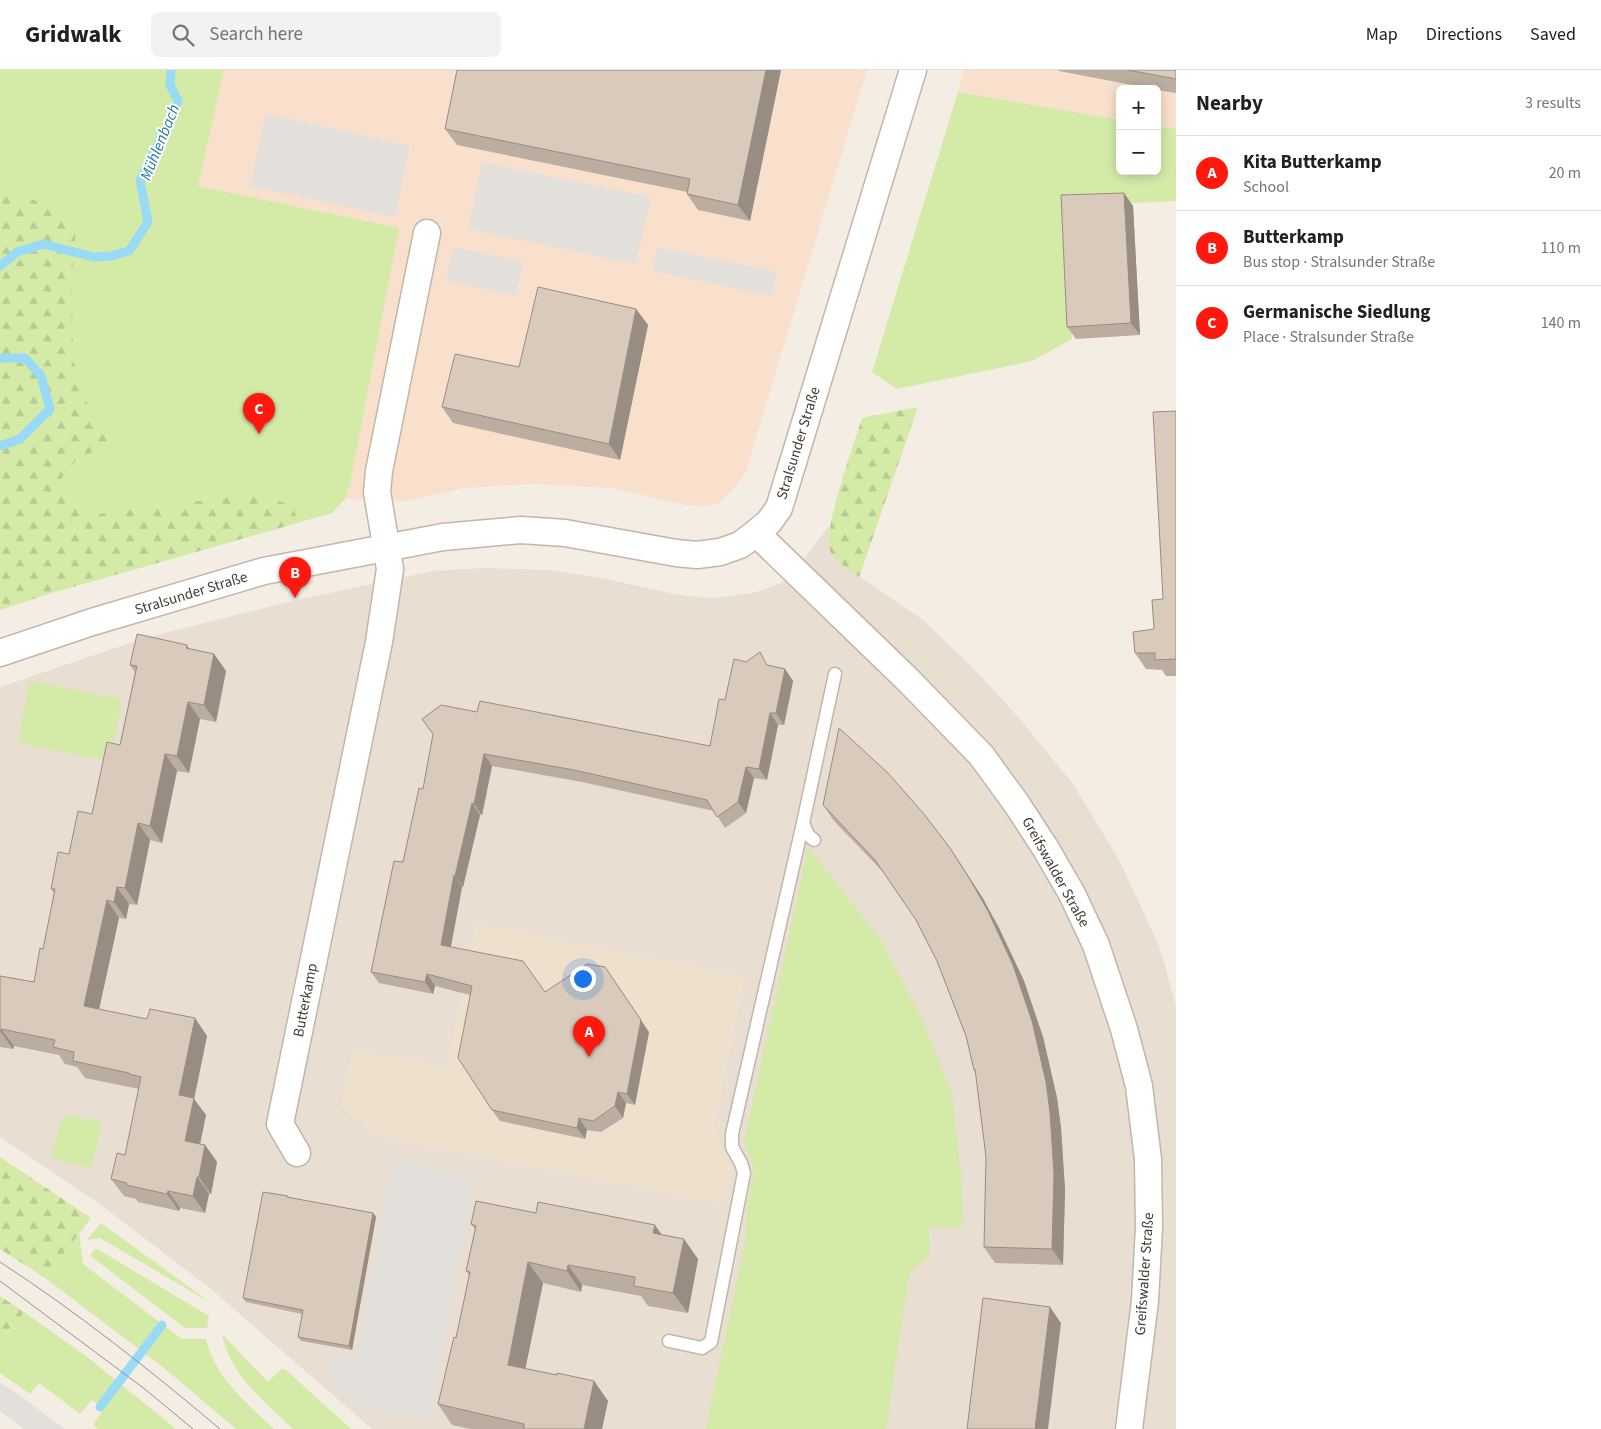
<!DOCTYPE html>
<meta charset="utf-8">
<style>
:root{--surface:#fff;--page:#f2f2f2;--text:#202124;--muted:#757577;--line:#e0e0e0;--accent:#ff180e}
body{margin:0;font-family:"Source Sans 3",sans-serif;background:var(--page);color:var(--text)}
.controls{position:absolute;right:15px;top:15px;display:grid;overflow:hidden;border-radius:8px;box-shadow:0 2px 12px #0003}
.controls button{width:45px;height:45px;display:grid;place-items:center;padding:0;border:0;border-bottom:1px solid var(--line);background:var(--surface);color:var(--text);font:25px sans-serif}
.you{position:absolute;left:582px;top:908px;width:18px;height:18px;margin:-12px;border:4px solid #fff;border-radius:50%;background:#1a73e8;box-shadow:0 0 0 8px #1a73e833}
.badge{display:grid;place-items:center;width:32px;height:32px;border-radius:50%;background:var(--accent);color:#fff;font-size:16px;font-weight:700}
.pin{position:absolute;translate:-50% -41px;filter:drop-shadow(0 1px 2px #0008)}
.pin::after{content:'';position:absolute;top:26px;width:18px;height:15px;background:inherit;clip-path:polygon(0 0,100% 0,50% 100%)}
.list{margin:0;padding:0;list-style:none}
h2{display:flex;justify-content:space-between;align-items:center;height:65px;margin:0;padding:0 20px;font-size:21px}
h2 small{font-size:16px;font-weight:400;color:var(--muted)}
.list li{display:grid;grid-template-columns:32px 1fr auto;gap:15px;align-items:center;box-sizing:border-box;height:75px;padding:0 20px;border-top:1px solid var(--line)}
.list b{display:block;font-size:19px;white-space:nowrap}
.list p{margin:0;font-size:16px;white-space:nowrap;color:var(--muted)}
.list em{font-size:16px;font-style:normal;color:var(--muted)}
.icon{flex:none;width:28px;height:28px;fill:none;stroke:currentColor;stroke-width:2;stroke-linecap:round;stroke-linejoin:round}
.map{position:relative;flex:none;width:1176px;height:1359px;overflow:hidden}
header{display:flex;align-items:center;gap:30px;box-sizing:border-box;height:70px;padding:0 25px;background:var(--surface);border-bottom:1px solid var(--line)}
header strong{font-size:24px}
nav{display:flex;gap:28px;margin-inline-start:auto;font-size:18px}
.search{width:350px;height:45px;background:var(--page);display:flex;align-items:center;gap:12px;box-sizing:border-box;padding:0 18px;border-radius:8px;color:var(--muted);font-size:19px}
main{display:flex}
aside{flex:1;background:var(--surface)}
.map>svg:first-child{display:block}
.residential{fill:#e8ded1}
.commercial{fill:#f8e0cc}
.education{fill:#eee0cc}
.green{fill:#d4eba8}
.forest{fill:url(#forest-firs)}
.parking{fill:#e3e0dc}
.lines{fill:none;stroke-linecap:round;stroke-linejoin:round}
.stream{stroke:#99daf6;stroke-width:9}
.lane-casing{stroke:#c2b6a8;stroke-width:15}
.street-casing{stroke:#c2b6a8;stroke-width:29}
.lane{stroke:#fff;stroke-width:12}
.street{stroke:#fff;stroke-width:26}
.tram{stroke:#949494;stroke-width:1}
.wall{fill:#bbaea1}
.shaded-wall{fill:#988d83}
.building{fill:#d9cabb;stroke:#988d83}
.labels{text-anchor:middle;stroke-width:4;stroke-linejoin:round;paint-order:stroke}
.street-label{font-size:15px;fill:#453c33;stroke:#fff}
.water-label{font-size:16px;font-style:italic;fill:#227ea8;stroke:#fff}
</style>
<header>
<strong>Gridwalk</strong>
<div class="search"><svg class="icon" aria-label="search" viewBox="0 0 24 24"><circle cx="10" cy="10" r="6"/><path d="M15 15l6 6"/></svg>Search here</div>
<nav><a>Map</a><a>Directions</a><a>Saved</a></nav>
</header>
<main>
<div class="map">
<svg width="1176" height="1359" viewBox="0 0 1176 1359">
<defs>
<pattern id="forest-firs" width="22" height="20" patternUnits="userSpaceOnUse" patternTransform="scale(1.25)"><rect width="22" height="20" fill="#d4eba8"/><path d="M5 1l3.5 6h-7zM16 11l3.5 6h-7z" fill="#b7ca91"/></pattern>
</defs>
<rect width="100%" height="100%" fill="#f3ede3"/>
<polygon class="residential" points="829,456 829,479 841,494 923,550 977,602 1019,648 1073,714 1119,790 1160,878 1176,936 1176,1359 372,1359 211,1219 101,1135 0,1067 0,617 142,569 292,531 433,501 484,498 549,500 596,507 679,525 713,528 753,523 780,514 803,490"/>
<g class="commercial">
<polygon points="224,0 867,0 746,401 735,417 719,433 704,436 684,435 614,418 532,414 464,418 407,431 345,429 350,414 398,158 198,116"/>
<polygon points="964,0 1176,0 1176,59 1157,56 1157,19 1120,19 1120,50 958,22"/>
</g>
<polygon class="education" points="475,853 746,905 714,1059 733,1102 729,1129 719,1134 377,1068 340,1036 352,978 447,996"/>
<g class="green">
<polygon points="0,0 224,0 198,116 399,158 350,414 345,429 332,443 48,524 0,540"/>
<polygon points="958,22 1120,50 1120,101 1157,101 1157,56 1176,59 1176,131 1068,136 1072,269 1032,291 897,319 872,302"/>
<polygon points="30,611 122,629 110,691 18,673"/>
<polygon points="808,777 882,872 925,955 952,1025 961,1108 963,1157 929,1156 930,1185 909,1203 886,1359 706,1359 746,1169 747,1140 754,1096 744,1073"/>
<polygon points="63,1044 102,1053 91,1098 51,1088"/>
<polygon points="101,1153 211,1233 100,1168 87,1170"/>
<path d="M79 1163 83 1194 182 1269H206C215 1308 246 1332 274 1359H236L164 1298 45 1208Z"/>
<polygon points="95,1179 99,1180 209,1246 207,1258 185,1258 92,1187 91,1184"/>
<polygon points="24,1242 86,1286 176,1359 98,1359 93,1355 104,1339 92,1330 80,1344 39,1313 30,1324 0,1303 0,1272"/>
<path d="M222 1264 268 1312 281 1299H285L351 1359H293C265 1332 229 1304 222 1264Z"/>
</g>
<g class="forest">
<polygon points="15,122 77,148 72,203 73,290 88,335 112,373 77,389 61,409 68,431 84,446 259,423 294,437 297,453 48,524 0,540 0,130"/>
<path d="M918 337 859 507C850 501 832 489 829 478 824 457 854 374 862 348Z"/>
<polygon points="0,1087 91,1148 45,1208 0,1179"/>
<polygon points="0,1226 24,1242 0,1272"/>
</g>
<g class="parking">
<polygon points="266,44 410,76 395,147 250,116"/>
<polygon points="482,92 651,127 636,194 468,159"/>
<polygon points="454,177 523,192 516,226 446,210"/>
<polygon points="658,177 777,202 772,226 653,201"/>
<polygon points="392,1090 475,1106 429,1351 360,1338 325,1307 329,1282 356,1287"/>
<polygon points="0,1312 19,1325 65,1359 24,1359 0,1341"/>
</g>
<g class="lines">
<g class="stream">
<polyline points="0,196 17,182 43,174 94,187 111,186 129,181 148,152 140,110 174,42 178,31 170,15 171,0"/>
<polyline points="0,288 25,288 41,306 50,339 20,369 0,376"/>
<polyline points="100,1337 162,1255"/>
</g>
<g class="lane-casing">
<g id="lane">
<polyline points="814,770 808,765 803,753 835,604"/>
<polyline points="669,1271 702,1278 711,1272 744,1103 741,1093 732,1077 732,1064 803,753"/>
</g>
</g>
<g class="street-casing">
<g id="street">
<polyline points="756,463 908,610 981,685 1016,733 1046,779 1072,824 1096,875 1124,959 1139,1016 1148,1089 1149,1157 1145,1231 1129,1359"/>
<polyline points="0,583 92,552 264,501 443,467 521,460 565,463 676,483 697,485 720,482 740,475 756,463 769,452 779,438 913,0"/>
<polyline points="297,1083 280,1054 379,572 390,499 377,422 379,401 427,163"/>
</g>
</g>
<use href="#lane" class="lane"/>
<use href="#street" class="street"/>
<g class="tram">
<path d="M0 1192C77 1242 150 1300 220 1359"/>
<polyline points="0,1211 146,1320 193,1359"/>
</g>
</g>
<g class="wall">
<polygon points="781,0 750,151 698,140 687,124 687,122 457,75 445,59"/>
<polygon points="1058,0 1176,0 1176,23 1157,20 1157,19 1153,19 1059,1"/>
<polygon points="1124,123 1133,136 1140,265 1076,269 1067,257"/>
<polygon points="636,239 648,255 620,390 453,353 442,337"/>
<polygon points="1176,341 1176,606 1166,606 1162,600 1146,599 1135,583 1154,559 1163,529"/>
<polygon points="187,575 190,579 214,584 226,601 216,652 200,649 189,703 177,701 162,773 150,770 137,835 129,834 126,849 119,848 99,939 207,966 194,1029 206,1045 200,1074 205,1075 217,1092 211,1124 209,1124 205,1143 180,1138 179,1141 138,1132 136,1129 124,1126 111,1109 125,1085 139,1019 85,1008 77,997 65,994 59,985 14,976 13,979 0,977 0,906 34,912 43,879 54,823 51,819 92,744 120,675 135,602 130,595"/>
<polygon points="769,596 785,599 793,611 784,655 778,655 767,710 754,708 746,743 725,758 714,741 582,712 492,696 482,745 480,745 463,817 462,817 451,877 545,922 649,962 635,1035 626,1033 623,1048 601,1062 587,1060 585,1069 500,1051 492,1040 470,925 435,916 433,924 379,913 371,902 423,719 433,664 422,649 477,642 710,676 725,630"/>
<polygon points="823,735 950,778 982,827 999,858 1024,911 1043,967 1057,1028 1061,1058 1065,1120 1063,1195 995,1193 984,1177 986,1087 976,1002 974,1000 966,966 937,891 916,850 886,805 834,751"/>
<polygon points="288,1126 289,1128 373,1143 376,1147 352,1280 301,1271 298,1267 302,1244 246,1232 243,1228"/>
<polygon points="536,1143 661,1164 698,1189 688,1243 648,1236 641,1226 582,1215 581,1222 543,1213 525,1299 557,1305 594,1311 608,1331 602,1359 471,1359 452,1355 438,1334 456,1268 469,1205 466,1201 475,1159 471,1154"/>
</g>
<g class="shaded-wall">
<polygon points="766,0 781,0 750,151 738,135"/>
<polygon points="1124,123 1133,136 1140,265 1131,253"/>
<polygon points="636,239 648,255 620,390 609,374"/>
<polygon points="214,584 226,601 216,652 204,635"/>
<polygon points="785,599 793,611 784,655 776,643"/>
<polygon points="188,632 200,649 189,703 177,686"/>
<polygon points="770,643 778,655 767,710 759,699"/>
<polygon points="165,684 177,701 162,773 150,756"/>
<polygon points="484,684 492,696 482,745 474,734"/>
<polygon points="746,697 754,708 746,743 738,732"/>
<polygon points="472,733 480,745 463,817 455,806"/>
<polygon points="138,753 150,770 137,835 125,818"/>
<polygon points="950,778 982,827 999,858 1024,911 1043,967 1057,1028 1061,1058 1065,1120 1063,1195 1052,1179"/>
<polygon points="454,805 462,817 449,886 441,875"/>
<polygon points="117,817 129,834 126,849 114,832"/>
<polygon points="107,830 119,848 96,953 84,936"/>
<polygon points="427,904 435,916 433,924 425,912"/>
<polygon points="613,909 649,962 635,1035 627,1024"/>
<polygon points="195,948 207,966 194,1029 206,1045 197,1088 185,1071 179,1025"/>
<polygon points="1,959 14,976 13,979 1,962"/>
<polygon points="618,1022 626,1033 623,1048 615,1036"/>
<polygon points="579,1048 587,1060 585,1069 577,1058"/>
<polygon points="205,1075 217,1092 211,1124 199,1107"/>
<polygon points="197,1107 209,1124 205,1143 193,1126"/>
<polygon points="168,1121 180,1138 179,1141 167,1124"/>
<polygon points="373,1143 376,1147 352,1280 349,1276"/>
<polygon points="655,1155 669,1175 653,1163"/>
<polygon points="684,1169 698,1189 688,1243 673,1223"/>
<polygon points="528,1192 543,1213 522,1315 508,1295"/>
<polygon points="568,1195 582,1215 581,1222 567,1201"/>
<polygon points="1050,1237 1061,1253 1048,1359 1035,1359"/>
<polygon points="594,1311 608,1331 602,1359 584,1359"/>
</g>
<g class="building">
<polygon points="457,0 766,0 738,135 687,124 690,109 445,59"/>
<polygon points="1128,0 1176,0 1176,9"/>
<polygon points="1124,123 1131,253 1067,257 1061,125"/>
<polygon points="538,217 636,239 609,374 442,337 455,284 519,297"/>
<polygon points="1176,341 1176,589 1155,590 1155,583 1135,583 1133,562 1154,559 1152,530 1163,529 1153,342"/>
<polygon points="137,564 187,575 186,578 214,584 204,635 188,632 177,686 165,684 150,756 138,753 125,818 117,817 114,832 107,830 84,936 147,949 150,939 195,948 179,1025 194,1028 185,1071 205,1075 199,1107 197,1107 193,1126 168,1121 167,1124 126,1115 127,1113 111,1109 117,1083 125,1085 141,1007 129,1004 129,1003 73,991 74,982 53,977 55,970 1,959 1,962 0,962 0,906 34,912 40,878 43,879 55,819 51,819 58,782 69,784 78,741 92,744 107,672 120,675 137,596 130,595"/>
<polygon points="760,582 767,595 785,599 776,643 770,643 759,699 746,697 738,732 717,747 707,730 574,700 484,684 474,734 472,733 455,806 454,805 441,875 523,891 545,922 587,894 605,897 641,950 627,1024 618,1022 615,1036 593,1051 579,1048 577,1058 492,1040 458,988 472,916 427,904 425,912 371,902 394,791 403,792 419,718 423,719 433,664 422,649 441,635 477,642 480,631 710,676 719,629 725,630 734,589 746,592"/>
<polygon points="839,658 888,703 924,744 950,778 971,811 988,841 1013,895 1032,951 1046,1012 1050,1042 1054,1104 1052,1179 984,1177 986,1087 975,999 974,1000 966,966 937,891 916,850 875,790 823,735"/>
<polygon points="263,1122 288,1126 287,1127 373,1143 349,1276 298,1267 303,1240 243,1228"/>
<polygon points="476,1131 536,1143 538,1132 655,1155 653,1163 684,1169 673,1223 634,1216 635,1207 568,1195 567,1201 528,1192 508,1295 557,1305 557,1303 594,1311 584,1359 524,1359 524,1354 438,1334 454,1267 456,1268 470,1202 466,1201 476,1156 471,1154"/>
<polygon points="983,1228 1050,1237 1035,1359 967,1359"/>
</g>
<g class="labels">
<g class="street-label">
<text transform="translate(798 373) rotate(-73)" y="5">Stralsunder Straße</text>
<text transform="translate(191 523) rotate(-17)" y="5">Stralsunder Straße</text>
<text transform="translate(1056 802) rotate(61)" y="5">Greifswalder Straße</text>
<text transform="translate(305 930) rotate(-79)" y="5">Butterkamp</text>
<text transform="translate(1144 1204) rotate(-86)" y="5">Greifswalder Straße</text>
</g>
<g class="water-label">
<text transform="translate(159 72) rotate(-68)" y="6">Mühlenbach</text>
</g>
</g>
</svg>
<div class="controls">
<button>+</button>
<button>−</button>
</div>
<div class="you"></div>
<div class="pin badge" style="left:589px;top:987px">A</div>
<div class="pin badge" style="left:295px;top:528px">B</div>
<div class="pin badge" style="left:259px;top:364px">C</div>
</div>
<aside>
<h2>Nearby<small>3 results</small></h2>
<ul class="list">
<li><span class="badge">A</span><div><b>Kita Butterkamp</b><p>School</p></div><em>20 m</em></li>
<li><span class="badge">B</span><div><b>Butterkamp</b><p>Bus stop · Stralsunder Straße</p></div><em>110 m</em></li>
<li><span class="badge">C</span><div><b>Germanische Siedlung</b><p>Place · Stralsunder Straße</p></div><em>140 m</em></li>
</ul>
</aside>
</main>
